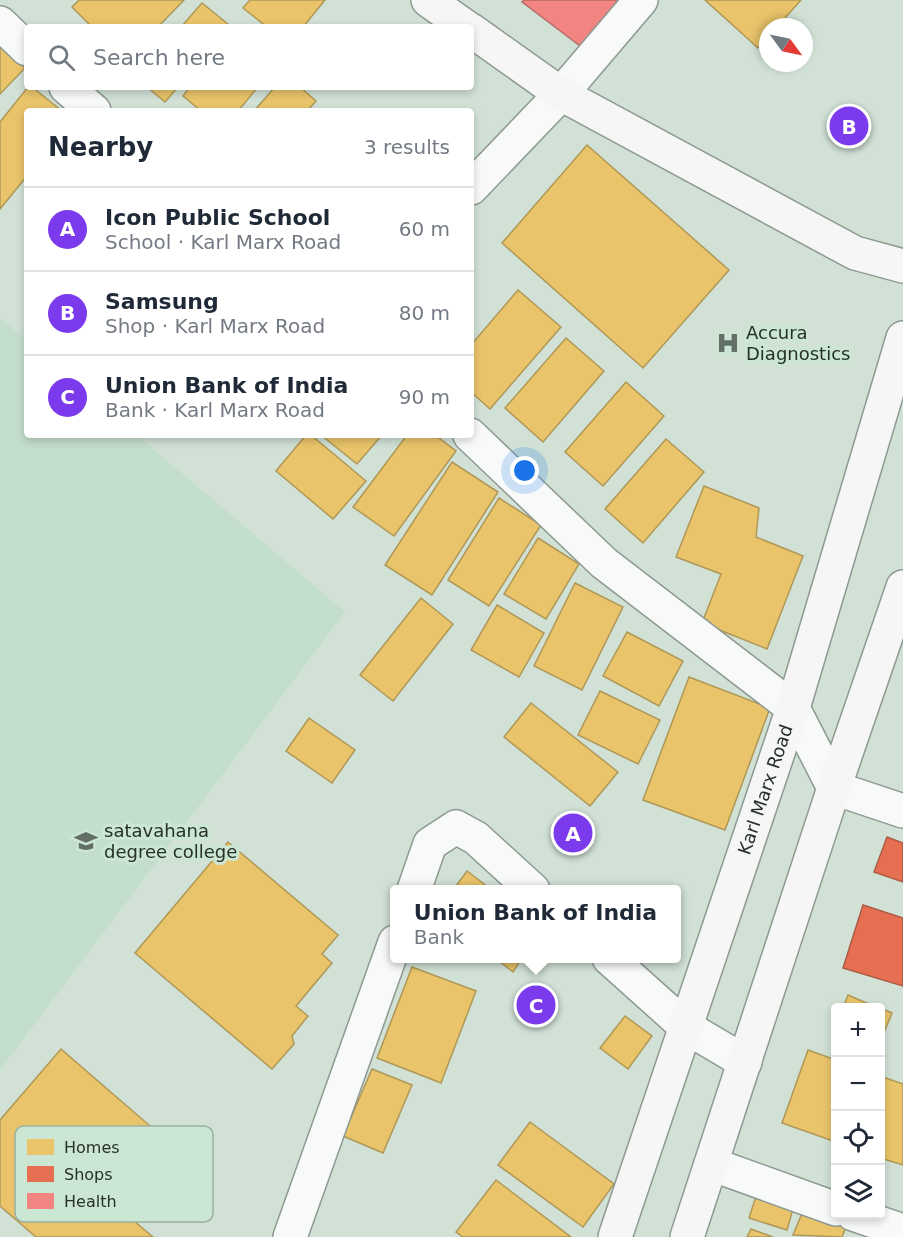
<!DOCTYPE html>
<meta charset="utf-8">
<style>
:root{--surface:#fff;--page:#f2f2f3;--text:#1f2937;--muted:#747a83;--line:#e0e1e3;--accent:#7c3aed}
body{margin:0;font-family:"DejaVu Sans",sans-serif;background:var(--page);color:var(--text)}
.controls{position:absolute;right:18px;bottom:18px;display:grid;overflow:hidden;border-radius:6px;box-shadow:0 3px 9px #0003}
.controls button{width:54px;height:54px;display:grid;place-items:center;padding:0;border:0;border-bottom:2px solid var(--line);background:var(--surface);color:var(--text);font:30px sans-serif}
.compass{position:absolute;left:759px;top:18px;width:54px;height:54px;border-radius:50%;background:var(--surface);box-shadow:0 3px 9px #0003;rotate:123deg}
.you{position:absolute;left:525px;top:471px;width:21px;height:21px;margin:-15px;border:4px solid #fff;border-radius:50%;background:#1a73e8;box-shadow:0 0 0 9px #1a73e833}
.badge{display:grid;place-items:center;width:39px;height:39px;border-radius:50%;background:var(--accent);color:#fff;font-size:20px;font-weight:700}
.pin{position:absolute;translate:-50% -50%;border:3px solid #fff;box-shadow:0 2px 6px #0006}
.popup{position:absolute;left:390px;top:885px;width:291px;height:78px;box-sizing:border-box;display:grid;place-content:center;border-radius:6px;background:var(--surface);filter:drop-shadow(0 2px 4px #0005);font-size:20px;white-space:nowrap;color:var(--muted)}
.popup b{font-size:22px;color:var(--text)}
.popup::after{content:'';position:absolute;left:50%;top:100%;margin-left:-12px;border:12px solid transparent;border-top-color:var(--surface)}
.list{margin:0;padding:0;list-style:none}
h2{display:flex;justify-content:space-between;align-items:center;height:78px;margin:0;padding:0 24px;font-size:26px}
h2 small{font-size:20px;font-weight:400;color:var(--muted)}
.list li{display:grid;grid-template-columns:39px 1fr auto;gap:18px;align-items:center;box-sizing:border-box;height:84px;padding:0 24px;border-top:2px solid var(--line)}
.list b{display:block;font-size:22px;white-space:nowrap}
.list p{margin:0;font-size:20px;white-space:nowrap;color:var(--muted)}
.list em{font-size:20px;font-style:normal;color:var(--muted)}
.icon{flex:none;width:33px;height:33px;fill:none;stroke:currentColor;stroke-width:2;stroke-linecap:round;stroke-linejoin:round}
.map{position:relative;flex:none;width:903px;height:1237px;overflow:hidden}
.search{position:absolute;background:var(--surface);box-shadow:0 3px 9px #0003;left:24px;top:24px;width:450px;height:66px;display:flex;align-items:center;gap:15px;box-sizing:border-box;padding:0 21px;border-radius:6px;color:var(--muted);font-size:22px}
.panel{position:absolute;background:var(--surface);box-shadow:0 3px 9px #0003;left:24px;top:108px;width:450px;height:330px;border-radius:6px}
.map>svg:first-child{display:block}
.built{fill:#c4decc}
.homes{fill:#e9c46a;stroke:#af9857;stroke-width:1.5}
.shops{fill:#e76f51;stroke:#ad5c45;stroke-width:1.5}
.health{fill:#f28482;stroke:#b56b68;stroke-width:1.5}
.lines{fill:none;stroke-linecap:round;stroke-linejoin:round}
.street-casing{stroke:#8d9991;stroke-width:36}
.secondary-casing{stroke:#8d9991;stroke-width:36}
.street{stroke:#f8faf9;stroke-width:33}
.secondary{stroke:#f5f6f5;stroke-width:33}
.labels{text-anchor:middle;stroke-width:6;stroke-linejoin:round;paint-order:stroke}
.poi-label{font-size:18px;fill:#27312a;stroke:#cbe7d3;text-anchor:start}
.street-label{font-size:18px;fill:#27312a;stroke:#cbe7d3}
.key{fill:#cbe7d3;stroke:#9ab0a0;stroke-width:1.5}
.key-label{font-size:16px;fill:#27312a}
</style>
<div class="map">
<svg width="903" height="1237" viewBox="0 0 903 1237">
<rect width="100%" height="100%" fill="#d1e1d6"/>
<polygon class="built" points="0,318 27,341 27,435 137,435 345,612 0,1070"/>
<g class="homes">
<polygon points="79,0 184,0 158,27 92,27 72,7"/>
<polygon points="250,0 325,0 303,27 267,27 243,8"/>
<polygon points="705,0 801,0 777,27 768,27 768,37 758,48"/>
<polygon points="202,3 229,25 228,27 181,27"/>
<polygon points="0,44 25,68 0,94"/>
<polygon points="28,87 32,87 62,111 27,111 27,176 0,209 0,122"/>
<polygon points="147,87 178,87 165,102"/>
<polygon points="190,87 258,87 238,111 201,111 183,96"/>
<polygon points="275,87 300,87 316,101 307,111 254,111"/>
<polygon points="587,145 729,270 643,368 502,243"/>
<polygon points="518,290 561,327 490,409 471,392 471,345"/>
<polygon points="566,338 604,371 543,442 505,408"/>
<polygon points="626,382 664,416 603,486 565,452"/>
<polygon points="306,435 311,435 366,481 333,519 276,471"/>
<polygon points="321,435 382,435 357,464"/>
<polygon points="407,435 435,435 456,451 394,536 353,507"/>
<polygon points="666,439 704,472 643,543 605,509"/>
<polygon points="452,462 498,492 432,595 385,565"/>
<polygon points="704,486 759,508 756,537 803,556 767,649 702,623 721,574 676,557"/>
<polygon points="499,498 541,525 489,606 448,580"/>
<polygon points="538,538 579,564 546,619 504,594"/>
<polygon points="575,583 623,607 582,690 534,666"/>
<polygon points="421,598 453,624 393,701 360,675"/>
<polygon points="497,605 544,633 519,677 471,650"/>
<polygon points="627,632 683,661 659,706 603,676"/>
<polygon points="689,677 770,708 725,830 643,800"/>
<polygon points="600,691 660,720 638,764 578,735"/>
<polygon points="531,703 618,772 590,806 504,737"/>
<polygon points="309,718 355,750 332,783 286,751"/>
<polygon points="228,842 338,935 322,954 332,963 296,1006 308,1016 292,1036 294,1044 272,1069 135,953"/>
<polygon points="467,871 492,890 453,890"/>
<polygon points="495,958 522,958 513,972"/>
<polygon points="412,967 476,991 441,1083 377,1058"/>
<polygon points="848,995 878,1008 843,1008"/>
<polygon points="880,1008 892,1013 880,1042"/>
<polygon points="625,1016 652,1036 628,1069 600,1048"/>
<polygon points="61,1049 187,1158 134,1221 153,1237 36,1237 0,1206 0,1120"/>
<polygon points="808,1050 836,1060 836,1142 782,1123"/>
<polygon points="372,1069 412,1085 383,1153 343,1136"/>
<polygon points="880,1076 903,1084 903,1165 880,1158"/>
<polygon points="530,1122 614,1184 583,1227 498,1165"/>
<polygon points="496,1180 571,1237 463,1237 456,1232"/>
<polygon points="758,1190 795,1202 787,1230 749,1218"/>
<polygon points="805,1206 847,1224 842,1237 793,1235"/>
<polygon points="751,1229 773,1237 747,1237"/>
</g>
<g class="shops">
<polygon points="887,837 903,843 903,882 874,872"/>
<polygon points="863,905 903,918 903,986 843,968"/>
</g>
<polygon class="health" points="524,0 615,0 619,3 584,49 522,2"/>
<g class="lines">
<g class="street-casing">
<g id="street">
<polyline points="0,23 27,49"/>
<polyline points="66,87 94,111"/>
<polyline points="471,188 561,94 641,0"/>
<polyline points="470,435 604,563 793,708 834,788 903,811"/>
<polyline points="414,890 430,844 456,827 476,838 533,890"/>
<polyline points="609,958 686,1027 745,1062"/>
<polyline points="711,1164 836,1209"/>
<polyline points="853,1214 903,1231"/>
<polyline points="290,1237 395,942"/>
</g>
</g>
<g class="secondary-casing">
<g id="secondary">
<polyline points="428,0 466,27"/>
<polyline points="471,30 561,94 855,253 903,266"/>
<path id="s1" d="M615 1237 793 708 903 338"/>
<polyline points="687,1237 834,788 903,587"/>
</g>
</g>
<use href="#street" class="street"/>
<use href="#secondary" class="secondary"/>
</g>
<defs>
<g id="hospital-bare" transform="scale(1.8)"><path d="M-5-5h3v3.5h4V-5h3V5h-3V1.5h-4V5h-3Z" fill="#626f66" stroke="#cbe7d3" stroke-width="2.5" paint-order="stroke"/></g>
<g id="university-bare" transform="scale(1.8)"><path d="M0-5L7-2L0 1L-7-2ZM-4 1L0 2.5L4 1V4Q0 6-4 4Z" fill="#626f66" stroke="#cbe7d3" stroke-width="2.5" paint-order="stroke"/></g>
</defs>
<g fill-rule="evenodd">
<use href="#hospital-bare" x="728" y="343"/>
<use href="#university-bare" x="86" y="841"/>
</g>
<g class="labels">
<g class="poi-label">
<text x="746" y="339">Accura<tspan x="746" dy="21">Diagnostics</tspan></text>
<text x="104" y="837">satavahana<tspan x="104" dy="21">degree college</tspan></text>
</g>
<g class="street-label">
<text dy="6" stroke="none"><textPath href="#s1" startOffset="472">Karl Marx Road</textPath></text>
</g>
</g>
<rect x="15" y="1126" width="198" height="96" rx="9" class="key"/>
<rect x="27" y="1139" width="27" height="16" fill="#e9c46a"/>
<rect x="27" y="1166" width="27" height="16" fill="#e76f51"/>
<rect x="27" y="1193" width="27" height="16" fill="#f28482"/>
<g class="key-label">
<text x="64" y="1153">Homes</text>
<text x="64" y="1180">Shops</text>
<text x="64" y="1207">Health</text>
</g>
</svg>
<div class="controls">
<button>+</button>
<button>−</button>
<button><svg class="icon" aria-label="locate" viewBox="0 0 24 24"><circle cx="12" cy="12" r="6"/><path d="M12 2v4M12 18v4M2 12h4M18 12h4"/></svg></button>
<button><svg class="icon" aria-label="layers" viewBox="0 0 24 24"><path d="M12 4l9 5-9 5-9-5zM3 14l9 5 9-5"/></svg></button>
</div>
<svg class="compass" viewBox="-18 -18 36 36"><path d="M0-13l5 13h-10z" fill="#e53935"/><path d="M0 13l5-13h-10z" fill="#747a83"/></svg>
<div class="you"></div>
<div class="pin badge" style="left:573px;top:833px">A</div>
<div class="pin badge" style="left:849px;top:126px">B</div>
<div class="pin badge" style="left:536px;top:1005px">C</div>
<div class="popup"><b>Union Bank of India</b>Bank</div>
<div class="search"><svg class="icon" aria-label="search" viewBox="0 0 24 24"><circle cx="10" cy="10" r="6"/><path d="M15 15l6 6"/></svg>Search here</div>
<section class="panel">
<h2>Nearby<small>3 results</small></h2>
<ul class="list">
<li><span class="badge">A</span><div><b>Icon Public School</b><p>School · Karl Marx Road</p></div><em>60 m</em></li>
<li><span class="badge">B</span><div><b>Samsung</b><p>Shop · Karl Marx Road</p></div><em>80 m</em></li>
<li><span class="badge">C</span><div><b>Union Bank of India</b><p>Bank · Karl Marx Road</p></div><em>90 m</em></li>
</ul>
</section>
</div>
